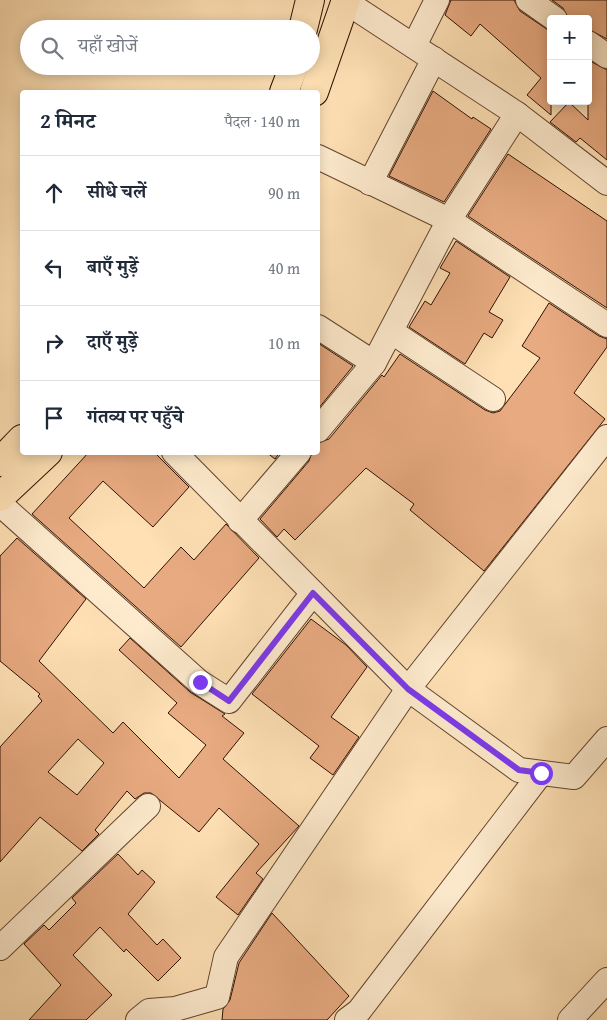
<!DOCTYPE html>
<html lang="hi">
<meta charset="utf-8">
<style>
:root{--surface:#fff;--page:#f2f2f3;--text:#1f2937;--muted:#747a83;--line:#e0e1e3}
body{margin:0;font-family:"Gentium Book Plus","Noto Serif Devanagari",serif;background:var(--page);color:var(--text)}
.controls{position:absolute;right:15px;top:15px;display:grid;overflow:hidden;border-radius:5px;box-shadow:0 2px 12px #0003}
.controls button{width:45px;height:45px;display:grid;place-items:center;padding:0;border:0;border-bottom:1px solid var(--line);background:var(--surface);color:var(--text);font:25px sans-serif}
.stop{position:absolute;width:15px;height:15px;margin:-11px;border:4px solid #7c3aed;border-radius:50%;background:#fff}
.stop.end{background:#7c3aed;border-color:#fff;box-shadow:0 1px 5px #0008}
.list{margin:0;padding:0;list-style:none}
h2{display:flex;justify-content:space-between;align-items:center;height:65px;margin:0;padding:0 20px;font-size:21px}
h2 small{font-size:16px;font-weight:400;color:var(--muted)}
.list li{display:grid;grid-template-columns:32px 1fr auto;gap:15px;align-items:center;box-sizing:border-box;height:75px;padding:0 20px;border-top:1px solid var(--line)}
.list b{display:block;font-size:19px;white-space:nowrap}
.list em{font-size:16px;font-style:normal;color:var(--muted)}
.icon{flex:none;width:28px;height:28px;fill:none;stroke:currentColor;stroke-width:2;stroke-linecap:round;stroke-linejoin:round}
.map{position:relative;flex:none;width:607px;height:1020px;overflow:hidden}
.search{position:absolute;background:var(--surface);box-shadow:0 2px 12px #0003;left:20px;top:20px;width:300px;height:55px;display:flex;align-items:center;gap:12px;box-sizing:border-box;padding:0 18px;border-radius:28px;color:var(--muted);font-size:19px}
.panel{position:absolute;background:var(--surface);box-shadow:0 2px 12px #0003;left:20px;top:90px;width:300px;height:365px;border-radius:5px}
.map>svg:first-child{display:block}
.building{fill:#e8aa81;stroke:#2f1002;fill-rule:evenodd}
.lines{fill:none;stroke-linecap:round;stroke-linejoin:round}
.minor-casing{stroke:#63442e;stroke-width:26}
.major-casing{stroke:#2f1002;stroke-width:30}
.minor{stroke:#feebce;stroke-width:24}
.major{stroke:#fee0b4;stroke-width:28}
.route{stroke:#7c3aed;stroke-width:6}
</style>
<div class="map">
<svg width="607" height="1020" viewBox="0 0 607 1020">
<rect width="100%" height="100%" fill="#fee0b4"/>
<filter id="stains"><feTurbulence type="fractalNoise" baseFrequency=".004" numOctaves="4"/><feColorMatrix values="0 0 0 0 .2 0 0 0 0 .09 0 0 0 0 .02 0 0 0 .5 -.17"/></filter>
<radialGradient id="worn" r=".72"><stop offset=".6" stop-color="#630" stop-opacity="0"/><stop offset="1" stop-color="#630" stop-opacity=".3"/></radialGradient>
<g class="building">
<polygon points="451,0 514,0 520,11 551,32 551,115 527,95 541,78 480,24 471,36 445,15"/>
<polygon points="552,0 607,0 607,39 588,29 588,19 568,19 563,8"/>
<polygon points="588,60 607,70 607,160 580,138 576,142 550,122 569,102 588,120"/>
<polygon points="433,91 472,119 473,117 491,129 444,202 389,176"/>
<polygon points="508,154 607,221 607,308 468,216"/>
<polygon points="456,241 510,277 489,312 503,320 492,338 484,333 465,364 409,327 425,301 431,305 450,273 440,268"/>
<polygon points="549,303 599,336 607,339 607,347 574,393 605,419 484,571 410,510 414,504 366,468 295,540 284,529 277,537 260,519 309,461 312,452 318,452 318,443 329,439 382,375 384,377 400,354 485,410 493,413 500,411 540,358 522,346"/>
<polygon points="318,343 353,366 318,409"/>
<polygon points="89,452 154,452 189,487 153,527 103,481 69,518 144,588 181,547 194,560 226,524 259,558 181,647 32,514"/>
<polygon points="266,452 280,452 275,459"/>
<path d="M17 538 86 599 39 661 113 733 123 722 179 778 206 745 168 713 177 703 119 650 130 638 190 692 225 714 222 716 244 733 223 759 299 826 256 873 263 879 238 915 216 897 259 844 219 808 199 832 151 793H144L135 799 127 791 95 830 99 834 82 851 40 817 0 862V747L42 701 38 696 40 694 0 661V556ZM78 739 104 763 77 795 48 772Z"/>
<polygon points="311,619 346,645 367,667 331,717 359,737 333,775 310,758 319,746 252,694"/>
<polygon points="118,854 138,875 142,870 155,882 128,914 157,945 163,939 181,958 158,981 126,949 124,952 100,927 73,955 112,995 86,1020 29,1020 61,985 24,944 44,925 49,930 76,903 72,898"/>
<polygon points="272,913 349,996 327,1020 222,1020 223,1009 230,1000 239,963"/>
</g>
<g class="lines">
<g class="minor-casing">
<g id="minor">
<polyline points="343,0 517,114 607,183"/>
<polyline points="528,0 555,19"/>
<polyline points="588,43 607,56"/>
<polyline points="414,46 437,0"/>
<polyline points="318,157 449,220 607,325"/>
<polyline points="370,183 434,59"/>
<polyline points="318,327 374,363"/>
<polyline points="392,332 493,399"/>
<polyline points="318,430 374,363 449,220 517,114"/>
<polyline points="174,452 408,689 519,770 574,777 607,739"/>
<polyline points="0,504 199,682 229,701 313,593"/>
<polyline points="240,521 299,452"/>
<polyline points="0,948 148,806"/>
<polyline points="138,1020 149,1011 175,1009 217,997 226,957 408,689 607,437"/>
<polyline points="347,1020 359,1011 541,773"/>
<polyline points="570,1020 607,980"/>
</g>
</g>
<g class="major-casing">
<g id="major">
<polyline points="303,29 310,0"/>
<polyline points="284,92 294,66"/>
<polyline points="314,92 346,0"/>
<polyline points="0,462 22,439"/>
<polyline points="0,497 48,452"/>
</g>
</g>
<use href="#minor" class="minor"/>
<use href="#major" class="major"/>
</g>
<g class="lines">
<polyline class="route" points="200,682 229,701 313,593 408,689 519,770 541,773"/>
</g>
<rect width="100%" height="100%" filter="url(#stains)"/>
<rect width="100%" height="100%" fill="url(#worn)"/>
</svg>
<div class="controls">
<button>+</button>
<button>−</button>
</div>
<div class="stop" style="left:541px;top:773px"></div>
<div class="stop end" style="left:200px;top:682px"></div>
<div class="search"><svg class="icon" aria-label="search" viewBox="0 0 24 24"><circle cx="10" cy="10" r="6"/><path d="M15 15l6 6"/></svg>यहाँ खोजें</div>
<section class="panel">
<h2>2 मिनट<small>पैदल · 140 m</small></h2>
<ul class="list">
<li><svg class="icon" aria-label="ahead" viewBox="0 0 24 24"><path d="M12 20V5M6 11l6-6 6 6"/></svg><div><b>सीधे चलें</b></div><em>90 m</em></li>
<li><svg class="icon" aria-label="left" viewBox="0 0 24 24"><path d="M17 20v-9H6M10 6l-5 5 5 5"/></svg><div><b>बाएँ मुड़ें</b></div><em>40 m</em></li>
<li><svg class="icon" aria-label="right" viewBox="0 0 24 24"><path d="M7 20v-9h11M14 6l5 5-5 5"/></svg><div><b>दाएँ मुड़ें</b></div><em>10 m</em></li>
<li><svg class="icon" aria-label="arrive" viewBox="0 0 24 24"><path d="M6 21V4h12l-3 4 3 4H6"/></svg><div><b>गंतव्य पर पहुँचे</b></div></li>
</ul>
</section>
</div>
